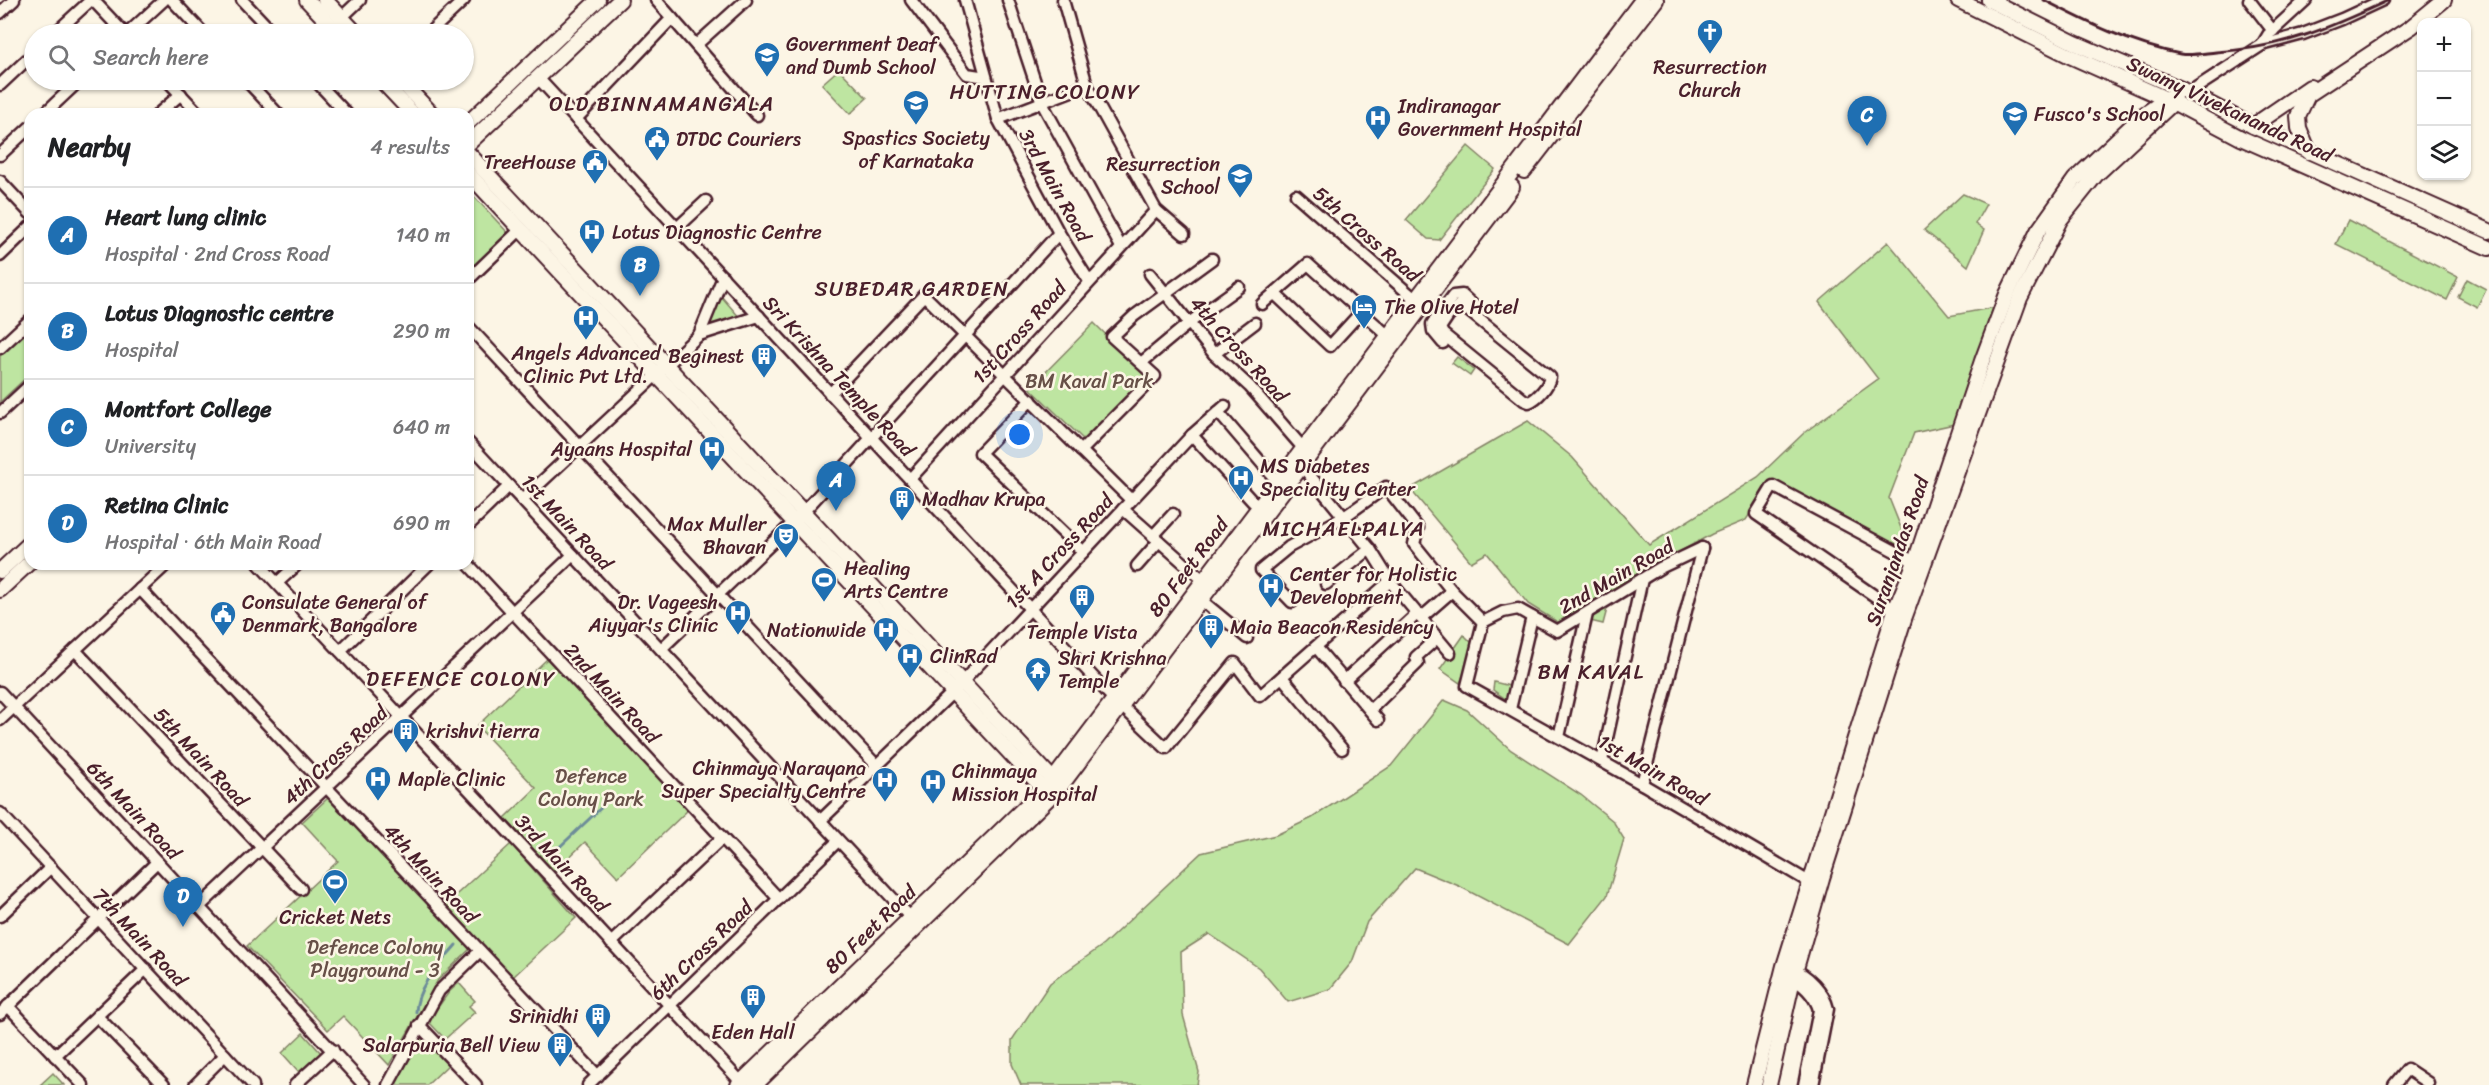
<!DOCTYPE html>
<meta charset="utf-8">
<style>
:root{--surface:#fff;--page:#f2f2f2;--text:#202124;--muted:#757577;--line:#e0e0e0;--accent:#1f6fb2}
body{margin:0;font-family:Sriracha,sans-serif;background:var(--page);color:var(--text)}
.controls{position:absolute;right:18px;top:18px;display:grid;overflow:hidden;border-radius:12px;box-shadow:0 2px 4px #0004}
.controls button{width:54px;height:54px;display:grid;place-items:center;padding:0;border:0;border-bottom:2px solid var(--line);background:var(--surface);color:var(--text);font:30px sans-serif}
.you{position:absolute;left:1020px;top:435px;width:21px;height:21px;margin:-15px;border:4px solid #fff;border-radius:50%;background:#1a73e8;box-shadow:0 0 0 9px #1a73e833}
.badge{display:grid;place-items:center;width:39px;height:39px;border-radius:50%;background:var(--accent);color:#fff;font-size:20px;font-weight:700}
.pin{position:absolute;translate:-50% -50px;filter:drop-shadow(0 2px 3px #0008)}
.pin::after{content:'';position:absolute;top:32px;width:21px;height:18px;background:inherit;clip-path:polygon(0 0,100% 0,50% 100%)}
.list{margin:0;padding:0;list-style:none}
h2{display:flex;justify-content:space-between;align-items:center;height:78px;margin:0;padding:0 24px;font-size:26px}
h2 small{font-size:20px;font-weight:400;color:var(--muted)}
.list li{display:grid;grid-template-columns:39px 1fr auto;gap:18px;align-items:center;box-sizing:border-box;height:96px;padding:0 24px;border-top:2px solid var(--line)}
.list b{display:block;font-size:22px;white-space:nowrap}
.list p{margin:0;font-size:20px;white-space:nowrap;color:var(--muted)}
.list em{font-size:20px;font-style:normal;color:var(--muted)}
.icon{flex:none;width:33px;height:33px;fill:none;stroke:currentColor;stroke-width:2;stroke-linecap:round;stroke-linejoin:round}
.map{position:relative;flex:none;width:2489px;height:1085px;overflow:hidden}
.search{position:absolute;background:var(--surface);box-shadow:0 2px 4px #0004;left:24px;top:24px;width:450px;height:66px;display:flex;align-items:center;gap:15px;box-sizing:border-box;padding:0 21px;border-radius:33px;color:var(--muted);font-size:22px}
.panel{position:absolute;background:var(--surface);box-shadow:0 2px 4px #0004;left:24px;top:108px;width:450px;height:462px;border-radius:18px}
.map>svg:first-child{display:block}
.green{fill:#bee5a1;stroke:#848266;stroke-width:1.5}
.lines{fill:none;stroke-linecap:round;stroke-linejoin:round}
.stream{stroke:#6d8c99;stroke-width:3}
.minor-casing{stroke:#4a1f2b;stroke-width:15}
.major-casing{stroke:#4a1f2b;stroke-width:18}
.minor{stroke:#fcf5e5;stroke-width:10}
.major{stroke:#fcf5e5;stroke-width:14}
.rail{stroke:#4a1f2b;stroke-width:3}
.labels{text-anchor:middle;stroke-width:5;stroke-linejoin:round;paint-order:stroke}
.poi-label{font-size:20px;fill:#4a1f2b;stroke:#fcf5e5;text-anchor:start}
.street-label{font-size:20px;fill:#4a1f2b;stroke:#fcf5e5}
.park-label{font-size:20px;fill:#675048;stroke:#fcf5e5}
.neighbourhood-label{font-size:21px;letter-spacing:1.5px;fill:#4a1f2b;stroke:#fcf5e5}
</style>
<div class="map">
<svg width="2489" height="1085" viewBox="0 0 2489 1085">
<rect width="100%" height="100%" fill="#fcf5e5"/>
<filter id="ink" filterUnits="userSpaceOnUse"><feTurbulence type="fractalNoise" baseFrequency=".0167" numOctaves="2"/><feDisplacementMap in="SourceGraphic" scale="12" xChannelSelector="R" yChannelSelector="G"/><feConvolveMatrix kernelMatrix="1 2 1 2 8 2 1 2 1" color-interpolation-filters="sRGB"/></filter>
<g filter="url(#ink)">
<g class="green">
<polygon points="839,69 867,98 850,114 822,84"/>
<polygon points="1468,146 1495,169 1439,240 1428,239 1406,220"/>
<polygon points="468,190 509,234 468,273"/>
<polygon points="1963,194 1986,204 1975,224 1984,230 1968,266 1924,230"/>
<polygon points="2348,220 2458,277 2447,300 2336,244"/>
<polygon points="1888,242 1949,316 1996,307 1954,424 1914,433 1889,498 1911,553 1772,480 1746,520 1712,534 1646,570 1559,623 1528,604 1487,553 1471,562 1410,489 1528,421 1572,457 1649,545 1758,477 1805,432 1878,379 1819,302"/>
<polygon points="2467,279 2486,289 2477,307 2458,297"/>
<polygon points="721,296 741,319 705,327"/>
<polygon points="1094,323 1147,375 1084,440 1030,388"/>
<polygon points="29,329 30,374 0,402 0,356"/>
<polygon points="1457,357 1474,370 1470,376 1452,363"/>
<polygon points="1607,609 1603,624 1590,621 1590,617"/>
<polygon points="1464,635 1475,646 1460,683 1440,669"/>
<polygon points="547,659 689,809 618,877 585,842 554,872 505,818 536,788 477,726"/>
<polygon points="1494,682 1510,686 1507,700 1493,690"/>
<polygon points="1444,700 1467,710 1511,750 1581,795 1613,821 1624,839 1607,896 1569,944 1459,886 1415,868 1367,922 1352,962 1330,989 1288,1002 1259,968 1209,934 1181,952 1183,1015 1199,1072 1197,1085 1021,1085 1012,1064 1012,1040 1050,983 1103,945 1201,853 1276,835 1312,818 1391,766"/>
<polygon points="328,798 470,949 438,980 389,1065 343,1016 328,1030 247,946 338,861 302,822"/>
<polygon points="511,844 576,918 513,977 445,905"/>
<polygon points="459,983 475,1001 469,1006 475,1012 445,1039 428,1021 449,992"/>
<polygon points="303,1033 321,1053 299,1072 282,1053"/>
<polygon points="421,1037 448,1065 427,1085 395,1085"/>
<polygon points="53,1073 64,1085 40,1085"/>
</g>
<g class="lines">
<g class="stream">
<polyline points="549,857 604,805"/>
<path d="M416 1012C417 985 439 965 456 945"/>
</g>
<g class="minor-casing">
<g id="minor">
<polyline points="93,0 125,34"/>
<polyline points="172,0 204,34"/>
<polyline points="242,0 274,34"/>
<polyline points="656,0 757,115"/>
<polyline points="911,0 967,74 986,77"/>
<polyline points="965,0 998,119 1059,233 1089,281"/>
<polyline points="1008,0 1042,103 1121,247"/>
<polyline points="1063,0 1087,85 1156,210 1184,234"/>
<polyline points="2249,0 2273,31"/>
<polyline points="0,13 14,0"/>
<polyline points="341,18 360,0"/>
<polyline points="54,34 91,0"/>
<polyline points="127,34 164,0"/>
<polyline points="428,34 464,0"/>
<polyline points="696,45 746,0"/>
<polyline points="2262,45 2268,35 2306,0"/>
<polyline points="538,78 1108,693 1166,748 1235,663 1260,696 1390,581"/>
<polyline points="167,80 199,114"/>
<polyline points="246,80 278,114"/>
<polyline points="315,80 347,114"/>
<polyline points="0,85 34,53"/>
<polyline points="2188,93 2262,45 2303,34 2342,19 2383,0"/>
<polyline points="44,114 80,80"/>
<polyline points="158,114 181,94"/>
<polyline points="576,119 672,18"/>
<polyline points="998,119 1087,85"/>
<polyline points="0,155 30,127"/>
<polyline points="0,181 30,213"/>
<polyline points="1296,195 1415,299"/>
<polyline points="677,228 706,201"/>
<polyline points="0,256 30,227"/>
<polyline points="1150,274 1214,354 1250,387 1303,448"/>
<polyline points="468,280 521,229"/>
<polyline points="1275,294 1330,346 1361,312"/>
<polyline points="1262,304 1308,264 1394,341"/>
<path d="M1460 304 1550 377C1548 387 1538 398 1529 402L1524 400 1443 334 1440 328 1448 316Z"/>
<polyline points="468,326 877,766"/>
<polyline points="699,335 759,316"/>
<polyline points="1443,343 1433,331 1432,324 1453,296 1462,295 1476,308"/>
<polyline points="0,348 30,320"/>
<polyline points="1214,354 1255,323"/>
<polyline points="1141,363 1189,323 1239,287"/>
<polyline points="830,394 924,295 1131,500"/>
<polyline points="1031,400 980,453 1083,552"/>
<polyline points="1218,412 1277,481"/>
<polyline points="0,413 30,385"/>
<polyline points="1192,435 1253,502"/>
<polyline points="468,442 910,917"/>
<polyline points="1081,451 1155,376 1112,337 1134,316 1212,259"/>
<polyline points="1302,466 1370,549 1390,581 1450,653"/>
<polyline points="910,479 1156,210"/>
<polyline points="522,500 699,335 723,277"/>
<polyline points="1123,509 1203,580"/>
<polyline points="468,526 509,486"/>
<polyline points="1153,536 1173,514"/>
<polyline points="259,564 741,1082"/>
<polyline points="468,564 779,899"/>
<polyline points="1137,566 1159,541"/>
<polyline points="277,583 298,564"/>
<polyline points="1326,584 1370,549"/>
<polyline points="140,589 598,1076"/>
<polyline points="1201,600 1247,638"/>
<polyline points="1292,602 1261,570 1289,547 1344,517 1386,487 1418,528 1414,544 1452,591 1483,622"/>
<polyline points="1895,610 1756,514 1773,486 1915,562"/>
<polyline points="1421,618 1452,591"/>
<polyline points="1483,622 1467,686 1642,784 1816,886"/>
<polyline points="1483,622 1503,612 1518,609 1557,631 1660,568 1702,548"/>
<polyline points="1316,647 1378,720"/>
<polyline points="661,649 794,522 1059,233"/>
<polyline points="75,650 301,889"/>
<polyline points="340,651 429,564"/>
<polyline points="1282,677 1342,749"/>
<polyline points="1344,681 1417,614"/>
<polyline points="0,692 364,1085"/>
<polyline points="1510,709 1532,617"/>
<polyline points="1370,710 1418,663 1416,657 1437,638"/>
<polyline points="0,720 167,564"/>
<polyline points="1559,737 1587,614"/>
<polyline points="1602,761 1642,579"/>
<polyline points="1642,784 1702,548"/>
<polyline points="0,813 253,1085"/>
<polyline points="820,821 953,692 1192,435 1225,406"/>
<polyline points="199,907 573,555"/>
<polyline points="0,916 51,867"/>
<polyline points="611,943 722,838"/>
<path d="M1790 968C1808 974 1824 992 1828 1009L1813 1085"/>
<path d="M1789 977C1802 983 1815 995 1819 1010L1804 1085"/>
<polyline points="8,1006 83,1085"/>
<polyline points="0,1014 157,862"/>
<polyline points="97,1016 164,1085"/>
<polyline points="419,1025 476,1085"/>
<polyline points="55,1056 146,969"/>
<polyline points="195,1085 225,1055"/>
<polyline points="295,1085 333,1050"/>
<polyline points="388,1085 439,991 480,951"/>
<polyline points="588,1085 838,841"/>
<polyline points="2394,1085 2407,1069 2428,1083"/>
</g>
</g>
<g class="major-casing">
<g id="major">
<polyline points="307,0 339,34"/>
<polyline points="325,0 357,34"/>
<polyline points="1958,0 2070,56 2173,102 2241,138 2489,248"/>
<polyline points="1989,0 2075,43 2181,89 2253,126 2489,231"/>
<polyline points="381,80 413,114"/>
<polyline points="400,80 432,114"/>
<polyline points="468,123 598,0"/>
<polyline points="2253,126 2310,87"/>
<polyline points="468,144 620,0"/>
<polyline points="2309,152 2299,128 2298,116 2308,95 2411,27 2444,0"/>
<polyline points="468,153 1059,786"/>
<polyline points="1524,171 1656,0"/>
<polyline points="468,173 1050,796"/>
<polyline points="0,571 30,543"/>
<polyline points="0,590 30,562"/>
<polyline points="738,1085 1053,780 1642,0"/>
<polyline points="755,1085 1060,787 1512,187"/>
<polyline points="1754,1085 1784,966 1895,610 1915,562 1982,361 2007,294 2038,231 2075,179 2142,116 2181,89"/>
<polyline points="1769,1085 1793,979 1822,878 1905,616 2020,298 2060,220 2096,175 2174,102"/>
</g>
</g>
<use href="#minor" class="minor"/>
<use href="#major" class="major"/>
<path class="rail" d="M2044 0C2088 23 2131 44 2180 54 2191 56 2205 53 2216 52 2286 47 2327 29 2389 0"/>
</g>
</g>
<defs>
<g id="church-pin" transform="scale(1.35)"><path d="M0 17L-7.5 6A9.5 9.5 0 1 1 7.5 6Z" fill="#1f6fb2" stroke="#fcf5e5"/><path d="M-1.2-6h2.4v3.5h3.3v2.4h-3.3V6h-2.4V-.1h-3.3v-2.4h3.3Z" fill="#fff"/></g>
<g id="school-pin" transform="scale(1.35)"><path d="M0 17L-7.5 6A9.5 9.5 0 1 1 7.5 6Z" fill="#1f6fb2" stroke="#fcf5e5"/><path d="M0-5L7-2L0 1L-7-2ZM-4 1L0 2.5L4 1V4Q0 6-4 4Z" fill="#fff"/></g>
<g id="hospital-pin" transform="scale(1.35)"><path d="M0 17L-7.5 6A9.5 9.5 0 1 1 7.5 6Z" fill="#1f6fb2" stroke="#fcf5e5"/><path d="M-5-5h3v3.5h4V-5h3V5h-3V1.5h-4V5h-3Z" fill="#fff"/></g>
<g id="civic-pin" transform="scale(1.35)"><path d="M0 17L-7.5 6A9.5 9.5 0 1 1 7.5 6Z" fill="#1f6fb2" stroke="#fcf5e5"/><path d="M-.6-6.5H3V-4.5H.6V-3L4-1V1h2V6H-6V1h2V-1L-.6-3ZM-1.2 2.5V6h2.4V2.5Z" fill="#fff"/></g>
<g id="hotel-pin" transform="scale(1.35)"><path d="M0 17L-7.5 6A9.5 9.5 0 1 1 7.5 6Z" fill="#1f6fb2" stroke="#fcf5e5"/><path d="M-6-4.5h1.5V1H6V5H4.5V3h-9V5H-6ZM-4 0a1.8 1.8 0 1 1 3.6 0ZM.5 0V-2.5h3Q6-2.5 6 0Z" fill="#fff"/></g>
<g id="building-pin" transform="scale(1.35)"><path d="M0 17L-7.5 6A9.5 9.5 0 1 1 7.5 6Z" fill="#1f6fb2" stroke="#fcf5e5"/><path d="M-4-6H4V6H1V3H-1V6H-4ZM-2.5-4.3h1.7v1.8h-1.7ZM.8-4.3h1.7v1.8H.8ZM-2.5-1h1.7V.8h-1.7ZM.8-1h1.7V.8H.8Z" fill="#fff"/></g>
<g id="theatre-pin" transform="scale(1.35)"><path d="M0 17L-7.5 6A9.5 9.5 0 1 1 7.5 6Z" fill="#1f6fb2" stroke="#fcf5e5"/><path d="M-5-5.5Q0-4 5-5.5V0Q5 5 0 6Q-5 5-5 0ZM-3.3-2.5H-1v1.5H-3.3ZM1-2.5H3.3v1.5H1ZM-2.8 1Q0 5.5 2.8 1Z" fill="#fff"/></g>
<g id="stadium-pin" transform="scale(1.35)"><path d="M0 17L-7.5 6A9.5 9.5 0 1 1 7.5 6Z" fill="#1f6fb2" stroke="#fcf5e5"/><path d="M0-5a6.5 5 0 1 0 0 10a6.5 5 0 1 0 0-10ZM-3.5-1.8h7v3.6h-7Z" fill="#fff"/></g>
<g id="temple-pin" transform="scale(1.35)"><path d="M0 17L-7.5 6A9.5 9.5 0 1 1 7.5 6Z" fill="#1f6fb2" stroke="#fcf5e5"/><path d="M0-6L5-2H3V0L6.5 2.5H4V6H1.5V3h-3V6H-4V2.5H-6.5L-3 0V-2H-5Z" fill="#fff"/></g>
</defs>
<g fill-rule="evenodd">
<use href="#church-pin" x="1710" y="32"/>
<use href="#school-pin" x="767" y="55"/>
<use href="#school-pin" x="916" y="103"/>
<use href="#school-pin" x="2015" y="114"/>
<use href="#hospital-pin" x="1378" y="118"/>
<use href="#civic-pin" x="657" y="139"/>
<use href="#civic-pin" x="595" y="162"/>
<use href="#school-pin" x="1240" y="176"/>
<use href="#hospital-pin" x="592" y="232"/>
<use href="#hotel-pin" x="1364" y="307"/>
<use href="#hospital-pin" x="586" y="318"/>
<use href="#building-pin" x="764" y="356"/>
<use href="#hospital-pin" x="712" y="449"/>
<use href="#hospital-pin" x="1241" y="478"/>
<use href="#building-pin" x="902" y="499"/>
<use href="#theatre-pin" x="786" y="536"/>
<use href="#stadium-pin" x="824" y="580"/>
<use href="#hospital-pin" x="1271" y="586"/>
<use href="#building-pin" x="1082" y="597"/>
<use href="#hospital-pin" x="738" y="613"/>
<use href="#civic-pin" x="223" y="614"/>
<use href="#building-pin" x="1211" y="627"/>
<use href="#hospital-pin" x="886" y="630"/>
<use href="#hospital-pin" x="910" y="656"/>
<use href="#temple-pin" x="1038" y="670"/>
<use href="#building-pin" x="406" y="731"/>
<use href="#hospital-pin" x="378" y="779"/>
<use href="#hospital-pin" x="885" y="780"/>
<use href="#hospital-pin" x="933" y="782"/>
<use href="#stadium-pin" x="335" y="882"/>
<use href="#building-pin" x="753" y="997"/>
<use href="#building-pin" x="598" y="1016"/>
<use href="#building-pin" x="560" y="1045"/>
</g>
<g class="labels">
<g class="poi-label">
<text x="786" y="51">Government Deaf<tspan x="786" dy="23">and Dumb School</tspan></text>
<text x="1710" y="74" text-anchor="middle">Resurrection<tspan x="1710" dy="23">Church</tspan></text>
<text x="1398" y="113">Indiranagar<tspan x="1398" dy="23">Government Hospital</tspan></text>
<text x="2034" y="121">Fusco's School</text>
<text x="916" y="145" text-anchor="middle">Spastics Society<tspan x="916" dy="23">of Karnataka</tspan></text>
<text x="676" y="146">DTDC Couriers</text>
<text x="576" y="169" text-anchor="end">TreeHouse</text>
<text x="1220" y="171" text-anchor="end">Resurrection<tspan x="1220" dy="23">School</tspan></text>
<text x="612" y="239">Lotus Diagnostic Centre</text>
<text x="1384" y="314">The Olive Hotel</text>
<text x="586" y="360" text-anchor="middle">Angels Advanced<tspan x="586" dy="23">Clinic Pvt Ltd.</tspan></text>
<text x="744" y="363" text-anchor="end">Beginest</text>
<text x="692" y="456" text-anchor="end">Ayaans Hospital</text>
<text x="1260" y="473">MS Diabetes<tspan x="1260" dy="23">Speciality Center</tspan></text>
<text x="922" y="506">Madhav Krupa</text>
<text x="766" y="531" text-anchor="end">Max Muller<tspan x="766" dy="23">Bhavan</tspan></text>
<text x="844" y="575">Healing<tspan x="844" dy="23">Arts Centre</tspan></text>
<text x="1290" y="581">Center for Holistic<tspan x="1290" dy="23">Development</tspan></text>
<text x="242" y="609">Consulate General of<tspan x="242" dy="23">Denmark, Bangalore</tspan></text>
<text x="718" y="609" text-anchor="end">Dr. Vageesh<tspan x="718" dy="23">Aiyyar's Clinic</tspan></text>
<text x="1230" y="634">Maia Beacon Residency</text>
<text x="866" y="637" text-anchor="end">Nationwide</text>
<text x="1082" y="639" text-anchor="middle">Temple Vista</text>
<text x="930" y="663">ClinRad</text>
<text x="1058" y="665">Shri Krishna<tspan x="1058" dy="23">Temple</tspan></text>
<text x="426" y="738">krishvi tierra</text>
<text x="866" y="775" text-anchor="end">Chinmaya Narayana<tspan x="866" dy="23">Super Specialty Centre</tspan></text>
<text x="952" y="778">Chinmaya<tspan x="952" dy="23">Mission Hospital</tspan></text>
<text x="398" y="786">Maple Clinic</text>
<text x="335" y="924" text-anchor="middle">Cricket Nets</text>
<text x="578" y="1023" text-anchor="end">Srinidhi</text>
<text x="753" y="1039" text-anchor="middle">Eden Hall</text>
<text x="540" y="1052" text-anchor="end">Salarpuria Bell View</text>
</g>
<g class="street-label">
<text transform="translate(2230 109) rotate(25)" y="7">Swamy Vivekananda Road</text>
<text transform="translate(1055 185) rotate(61)" y="7">3rd Main Road</text>
<text transform="translate(1367 234) rotate(41)" y="7">5th Cross Road</text>
<text transform="translate(1019 332) rotate(-48)" y="7">1st Cross Road</text>
<text transform="translate(1239 349) rotate(48)" y="7">4th Cross Road</text>
<text transform="translate(839 376) rotate(47)" y="7">Sri Krishna Temple Road</text>
<text transform="translate(567 522) rotate(47)" y="7">1st Main Road</text>
<text transform="translate(1059 551) rotate(-47)" y="7">1st A Cross Road</text>
<text transform="translate(1897 551) rotate(-71)" y="7">Suranjandas Road</text>
<text transform="translate(1188 567) rotate(-53)" y="7">80 Feet Road</text>
<text transform="translate(1616 576) rotate(-30)" y="7">2nd Main Road</text>
<text transform="translate(612 693) rotate(47)" y="7">2nd Main Road</text>
<text transform="translate(335 755) rotate(-43)" y="7">4th Cross Road</text>
<text transform="translate(201 757) rotate(47)" y="7">5th Main Road</text>
<text transform="translate(1653 770) rotate(30)" y="7">1st Main Road</text>
<text transform="translate(134 810) rotate(47)" y="7">6th Main Road</text>
<text transform="translate(562 863) rotate(47)" y="7">3rd Main Road</text>
<text transform="translate(431 873) rotate(47)" y="7">4th Main Road</text>
<text transform="translate(870 929) rotate(-44)" y="7">80 Feet Road</text>
<text transform="translate(140 937) rotate(47)" y="7">7th Main Road</text>
<text transform="translate(701 950) rotate(-44)" y="7">6th Cross Road</text>
</g>
<g class="park-label">
<text x="1089" y="388">BM Kaval Park</text>
<text x="591" y="783">Defence<tspan x="591" dy="23">Colony Park</tspan></text>
<text x="375" y="954">Defence Colony<tspan x="375" dy="23">Playground - 3</tspan></text>
</g>
<g class="neighbourhood-label">
<text x="1045" y="99">HUTTING COLONY</text>
<text x="662" y="111">OLD BINNAMANGALA</text>
<text x="912" y="296">SUBEDAR GARDEN</text>
<text x="1344" y="536">MICHAELPALYA</text>
<text x="1591" y="679">BM KAVAL</text>
<text x="461" y="686">DEFENCE COLONY</text>
</g>
</g>
</svg>
<div class="controls">
<button>+</button>
<button>−</button>
<button><svg class="icon" aria-label="layers" viewBox="0 0 24 24"><path d="M12 4l9 5-9 5-9-5zM3 14l9 5 9-5"/></svg></button>
</div>
<div class="you"></div>
<div class="pin badge" style="left:836px;top:511px">A</div>
<div class="pin badge" style="left:640px;top:296px">B</div>
<div class="pin badge" style="left:1867px;top:146px">C</div>
<div class="pin badge" style="left:183px;top:927px">D</div>
<div class="search"><svg class="icon" aria-label="search" viewBox="0 0 24 24"><circle cx="10" cy="10" r="6"/><path d="M15 15l6 6"/></svg>Search here</div>
<section class="panel">
<h2>Nearby<small>4 results</small></h2>
<ul class="list">
<li><span class="badge">A</span><div><b>Heart lung clinic</b><p>Hospital · 2nd Cross Road</p></div><em>140 m</em></li>
<li><span class="badge">B</span><div><b>Lotus Diagnostic centre</b><p>Hospital</p></div><em>290 m</em></li>
<li><span class="badge">C</span><div><b>Montfort College</b><p>University</p></div><em>640 m</em></li>
<li><span class="badge">D</span><div><b>Retina Clinic</b><p>Hospital · 6th Main Road</p></div><em>690 m</em></li>
</ul>
</section>
</div>
